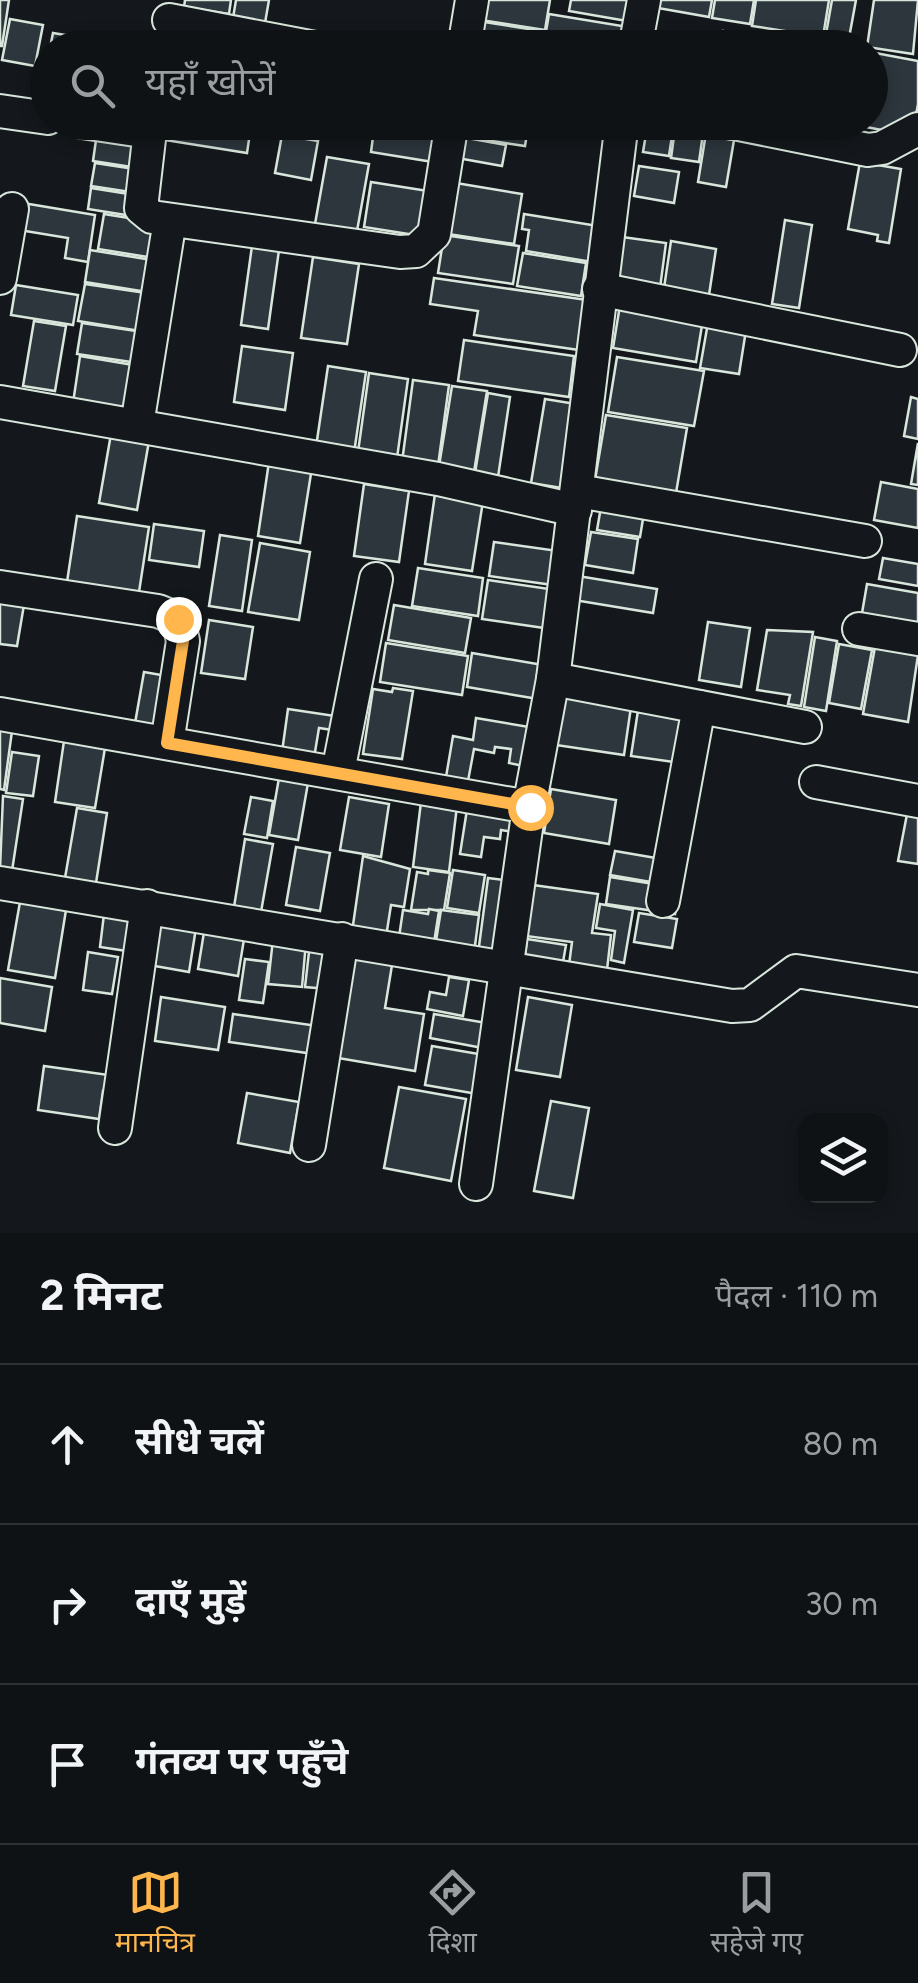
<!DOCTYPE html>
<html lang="hi">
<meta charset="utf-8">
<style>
:root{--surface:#0f1215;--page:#181b1e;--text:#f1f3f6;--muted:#9b9ea0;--line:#2f3234;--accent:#ffb74d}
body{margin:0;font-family:Figtree,"Noto Sans Devanagari",sans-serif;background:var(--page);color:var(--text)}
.controls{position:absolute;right:30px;bottom:30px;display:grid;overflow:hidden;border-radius:20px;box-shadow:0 5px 15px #0003}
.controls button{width:90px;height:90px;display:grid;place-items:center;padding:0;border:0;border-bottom:2px solid var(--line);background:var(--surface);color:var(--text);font:50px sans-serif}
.stop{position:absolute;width:30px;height:30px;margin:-22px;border:8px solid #ffb74d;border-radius:50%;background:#fff}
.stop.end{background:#ffb74d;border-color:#fff;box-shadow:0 2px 10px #0008}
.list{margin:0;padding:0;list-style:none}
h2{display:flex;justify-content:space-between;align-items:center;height:130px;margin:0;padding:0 40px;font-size:42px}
h2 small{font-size:32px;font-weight:400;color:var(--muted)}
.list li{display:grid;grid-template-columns:65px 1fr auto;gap:30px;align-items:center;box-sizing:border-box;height:160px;padding:0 40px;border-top:2px solid var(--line)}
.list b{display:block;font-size:38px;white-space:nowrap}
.list em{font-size:32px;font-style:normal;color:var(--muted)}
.icon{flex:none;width:55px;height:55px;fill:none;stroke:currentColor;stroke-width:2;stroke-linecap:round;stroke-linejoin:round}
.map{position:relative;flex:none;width:918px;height:1233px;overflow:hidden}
.search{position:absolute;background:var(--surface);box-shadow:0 5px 15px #0003;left:30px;right:30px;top:30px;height:110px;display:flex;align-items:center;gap:25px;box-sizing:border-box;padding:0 35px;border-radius:55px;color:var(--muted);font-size:38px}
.sheet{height:610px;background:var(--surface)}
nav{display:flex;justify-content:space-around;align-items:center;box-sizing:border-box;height:140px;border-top:2px solid var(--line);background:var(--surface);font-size:28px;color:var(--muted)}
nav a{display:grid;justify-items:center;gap:5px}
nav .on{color:var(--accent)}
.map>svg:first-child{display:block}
.building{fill:#2c363c;stroke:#d8e6dc;stroke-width:2.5}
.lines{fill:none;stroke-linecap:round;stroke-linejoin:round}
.minor-casing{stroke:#d8e6dc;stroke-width:36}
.minor{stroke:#14181c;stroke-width:32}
.route{stroke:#ffb74d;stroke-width:12}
</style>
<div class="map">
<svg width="918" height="1233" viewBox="0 0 918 1233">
<rect width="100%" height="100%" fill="#14181c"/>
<g class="building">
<polygon points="0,0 9,0 2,46 0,46"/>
<polygon points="185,0 231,0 229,14 184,7"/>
<polygon points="236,0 269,0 265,23 233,18"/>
<polygon points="477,0 550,0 545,30 474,19"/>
<polygon points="571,0 630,0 627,21 569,11"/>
<polygon points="660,0 712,0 709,17 658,8"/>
<polygon points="715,0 754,0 750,24 712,18"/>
<polygon points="756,0 829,0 823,37 752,26"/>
<polygon points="832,0 856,0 849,38 826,34"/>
<polygon points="874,0 918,0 913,54 867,47"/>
<polygon points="549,14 628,27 624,48 552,48 544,43"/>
<polygon points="10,19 43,25 35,66 2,60"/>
<polygon points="478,21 541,31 538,48 474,48"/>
<polygon points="723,31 772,38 771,48 721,48"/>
<polygon points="180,32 222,40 221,48 177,48"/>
<polygon points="53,33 78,37 76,48 50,48"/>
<polygon points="821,41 842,45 841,48 820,48"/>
<polygon points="870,52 918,61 918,104 912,136 851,124 870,122"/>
<polygon points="48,64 48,101 41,99"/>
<polygon points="167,122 251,126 247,153 165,140"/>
<polygon points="375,122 439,122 433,162 371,152"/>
<polygon points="468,122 529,122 525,146 466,137"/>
<polygon points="648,122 674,122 669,156 643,152"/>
<polygon points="676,122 704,126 699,162 671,158"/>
<polygon points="707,127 714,128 713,137 734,140 726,187 698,182"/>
<polygon points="97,133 143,140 138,168 93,161"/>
<polygon points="282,135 318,141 311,180 275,173"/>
<polygon points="456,136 506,145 502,166 452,157"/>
<polygon points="327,157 369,164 357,231 315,224"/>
<polygon points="860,162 901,169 889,243 877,241 878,235 848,229"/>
<polygon points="95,163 141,170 137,193 91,186"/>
<polygon points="639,166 679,172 674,203 634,196"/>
<polygon points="371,182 428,191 421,236 364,227"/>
<polygon points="456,183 522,194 514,244 448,234"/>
<polygon points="91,188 135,195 132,216 88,209"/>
<polygon points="17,202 95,215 88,262 65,258 68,238 13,229"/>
<polygon points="104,214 160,223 154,258 98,249"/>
<polygon points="524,214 598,226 592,262 526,251 529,230 522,229"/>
<polygon points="785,220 812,225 799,308 772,304"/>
<polygon points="444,235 519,246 513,284 438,273"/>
<polygon points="615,236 666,243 660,288 609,281"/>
<polygon points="671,241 716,249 709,295 664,288"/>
<polygon points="252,246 279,250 268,329 241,325"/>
<polygon points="90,250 152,260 147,292 85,282"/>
<polygon points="523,253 586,263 581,296 517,286"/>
<polygon points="313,257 359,264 347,344 301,338"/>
<polygon points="434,278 594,301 586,351 474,335 478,311 430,304"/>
<polygon points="85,284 146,293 140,331 78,321"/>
<polygon points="16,285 78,295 73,325 11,315"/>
<polygon points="621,299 704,313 696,362 613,348"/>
<polygon points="709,317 747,324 739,374 700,368"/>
<polygon points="34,321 66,326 55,391 23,386"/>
<polygon points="82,323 143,332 138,363 77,354"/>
<polygon points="464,340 574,356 569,397 458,381"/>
<polygon points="242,346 293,353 285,410 234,402"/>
<polygon points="80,356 145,367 137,413 73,403"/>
<polygon points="617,357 704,371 694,426 608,412"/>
<polygon points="328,366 366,372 354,453 316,447"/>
<polygon points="369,373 408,379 397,458 358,452"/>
<polygon points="413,380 449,385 438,466 402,462"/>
<polygon points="452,386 487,391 474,472 439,466"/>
<polygon points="488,393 510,397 498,477 475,473"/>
<polygon points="911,397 918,399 918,439 904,436"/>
<polygon points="545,399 582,405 568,489 531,483"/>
<polygon points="606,415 687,428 676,493 595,480"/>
<polygon points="111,434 149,441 137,510 99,503"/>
<polygon points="918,443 918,485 911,484"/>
<polygon points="270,455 313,461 300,543 258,536"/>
<polygon points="881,482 918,489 918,528 874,520"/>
<polygon points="364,484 409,491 399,562 354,556"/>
<polygon points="435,494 483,501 472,571 425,564"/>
<polygon points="602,501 645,507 640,537 597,530"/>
<polygon points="77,516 149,527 139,592 67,582"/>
<polygon points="154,524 204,531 199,567 149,560"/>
<polygon points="591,532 638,539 633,573 585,565"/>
<polygon points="220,535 252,540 242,611 209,606"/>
<polygon points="494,542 558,551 553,585 489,576"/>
<polygon points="260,543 310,552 299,620 248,612"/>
<polygon points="883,558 918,564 918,586 879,579"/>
<polygon points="418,568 483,578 478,616 412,606"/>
<polygon points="578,576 657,589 653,613 574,600"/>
<polygon points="488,580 556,590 551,629 482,619"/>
<polygon points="867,584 918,593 918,629 861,619"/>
<polygon points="26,593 17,646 0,644 0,599"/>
<polygon points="394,605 471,618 465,653 388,640"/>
<polygon points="209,620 253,627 245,679 201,673"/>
<polygon points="708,622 750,628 741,687 699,680"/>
<polygon points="767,630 813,632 801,706 788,704 790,695 757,690"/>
<polygon points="815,637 837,641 826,711 804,707"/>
<polygon points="386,643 468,656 462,695 380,682"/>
<polygon points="839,644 872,650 861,709 829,703"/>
<polygon points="875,647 918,655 908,722 863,714"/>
<polygon points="472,653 543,665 538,699 467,687"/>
<polygon points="144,672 184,679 175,735 134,729"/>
<polygon points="393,688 413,691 402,759 363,754 373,689 392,692"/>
<polygon points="564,690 632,700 624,755 556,745"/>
<polygon points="639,704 702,714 695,765 631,756"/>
<polygon points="288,709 355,719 352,733 319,728 314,758 282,752"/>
<polygon points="476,718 535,728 528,767 509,763 511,749 495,747 494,753 474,749 468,781 446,777 453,736 473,740"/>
<polygon points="0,729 12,731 4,790 0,789"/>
<polygon points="64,741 105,748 95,808 55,802"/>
<polygon points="12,752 39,756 33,796 6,793"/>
<polygon points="279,778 308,783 298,840 269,835"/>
<polygon points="551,789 616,800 609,844 544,833"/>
<polygon points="3,796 23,799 12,871 0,869"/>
<polygon points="251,797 273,801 267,838 244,834"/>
<polygon points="349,797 389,804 381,857 340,850"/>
<polygon points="421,802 457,806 449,872 413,867"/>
<polygon points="468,803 528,812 525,834 501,830 500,839 484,837 481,857 460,854"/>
<polygon points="77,808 107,813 96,883 65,878"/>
<polygon points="908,809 918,811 918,864 898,861"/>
<polygon points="245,839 273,844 261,912 234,907"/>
<polygon points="296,847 330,853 320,911 286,905"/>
<polygon points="615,851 685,863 680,887 610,875"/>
<polygon points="363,856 410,869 404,907 391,905 386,937 352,932"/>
<polygon points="428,870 450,873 444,910 411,910 417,872 428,874"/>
<polygon points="453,870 485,875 479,913 447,908"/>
<polygon points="610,877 679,888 675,914 606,904"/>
<polygon points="488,878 513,881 502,958 478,954"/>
<polygon points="533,885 598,894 592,933 611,935 607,970 569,965 572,942 526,936"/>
<polygon points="20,902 66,910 55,978 8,970"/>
<polygon points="600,904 633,910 624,963 611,960 615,931 596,928"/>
<polygon points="105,906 146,912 140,953 100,947"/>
<polygon points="429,909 439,911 433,949 398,944 403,910 428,914"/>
<polygon points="441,910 479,915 474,953 435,947"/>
<polygon points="639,913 677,919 672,948 634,942"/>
<polygon points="156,922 196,928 189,972 149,965"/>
<polygon points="205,926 245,933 238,976 198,969"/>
<polygon points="273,939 306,942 302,987 268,984"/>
<polygon points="527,939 566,945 563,962 525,956"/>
<polygon points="310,943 333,946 328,989 305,987"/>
<polygon points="88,952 118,957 112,994 83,990"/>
<polygon points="355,953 393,959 385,1008 424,1014 415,1071 338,1058"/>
<polygon points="245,959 269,962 263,1003 239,1000"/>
<polygon points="449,977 469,980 463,1016 427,1009 430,992 446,995"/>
<polygon points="0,978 52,987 45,1031 0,1023"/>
<polygon points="161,997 225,1007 218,1050 155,1041"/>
<polygon points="528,997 572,1005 560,1077 516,1070"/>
<polygon points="233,1014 318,1026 314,1054 229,1042"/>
<polygon points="434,1014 498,1025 493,1050 430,1038"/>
<polygon points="432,1046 496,1057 489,1096 425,1085"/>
<polygon points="44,1066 123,1077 121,1093 103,1091 99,1119 38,1110"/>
<polygon points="399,1087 466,1099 451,1181 384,1168"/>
<polygon points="247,1093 299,1102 290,1153 238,1143"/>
<polygon points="551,1101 589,1108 573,1198 534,1191"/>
</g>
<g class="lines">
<g class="minor-casing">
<g id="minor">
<polyline points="169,20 315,48"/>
<polyline points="464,48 472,0"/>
<polyline points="635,48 644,0"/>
<polyline points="0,111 48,118"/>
<polyline points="82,122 149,132"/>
<polyline points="151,122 141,208 152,217 400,252 416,251 434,234 452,122"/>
<polyline points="729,122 868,150 882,148 918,129"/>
<polyline points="0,278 12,209"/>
<polyline points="599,289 900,350"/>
<polyline points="0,402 438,479 575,510"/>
<polyline points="137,425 170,220"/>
<polyline points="578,491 865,541"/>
<polyline points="0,587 158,611 178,619 183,641 167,743"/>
<polyline points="859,629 918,639"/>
<polyline points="553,679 805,727"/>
<polyline points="0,714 529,807"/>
<polyline points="338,772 376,579"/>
<polyline points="816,782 918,801"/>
<polyline points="0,883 732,1006 750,1005 796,971 918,990"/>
<polyline points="663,901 699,707"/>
<polyline points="115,1128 147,906"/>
<polyline points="309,1145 342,939"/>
<polyline points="476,1184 529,807 553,679 622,122"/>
</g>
</g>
<use href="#minor" class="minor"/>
</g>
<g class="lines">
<polyline class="route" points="178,619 184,629 183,641 167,743 530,807"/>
</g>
</svg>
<div class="controls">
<button><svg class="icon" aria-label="layers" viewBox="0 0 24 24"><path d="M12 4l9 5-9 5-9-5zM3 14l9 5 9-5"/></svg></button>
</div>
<div class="stop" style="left:530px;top:807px"></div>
<div class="stop end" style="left:178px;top:619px"></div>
<div class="search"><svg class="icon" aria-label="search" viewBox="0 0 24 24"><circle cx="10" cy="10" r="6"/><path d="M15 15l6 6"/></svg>यहाँ खोजें</div>
</div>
<section class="sheet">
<h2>2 मिनट<small>पैदल · 110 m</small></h2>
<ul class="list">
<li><svg class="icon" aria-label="ahead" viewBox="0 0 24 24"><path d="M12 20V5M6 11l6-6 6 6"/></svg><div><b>सीधे चलें</b></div><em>80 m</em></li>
<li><svg class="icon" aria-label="right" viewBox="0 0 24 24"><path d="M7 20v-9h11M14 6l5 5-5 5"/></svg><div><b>दाएँ मुड़ें</b></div><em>30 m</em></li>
<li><svg class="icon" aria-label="arrive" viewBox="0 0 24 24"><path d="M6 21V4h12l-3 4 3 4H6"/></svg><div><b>गंतव्य पर पहुँचे</b></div></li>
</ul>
</section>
<nav>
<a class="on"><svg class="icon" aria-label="map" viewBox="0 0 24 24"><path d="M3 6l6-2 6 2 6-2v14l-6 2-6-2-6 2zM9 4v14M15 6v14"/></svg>मानचित्र</a>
<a><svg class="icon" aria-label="directions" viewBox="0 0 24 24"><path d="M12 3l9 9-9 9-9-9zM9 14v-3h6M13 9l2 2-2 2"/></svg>दिशा</a>
<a><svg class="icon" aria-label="saved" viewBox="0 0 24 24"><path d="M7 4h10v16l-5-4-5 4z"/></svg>सहेजे गए</a>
</nav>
